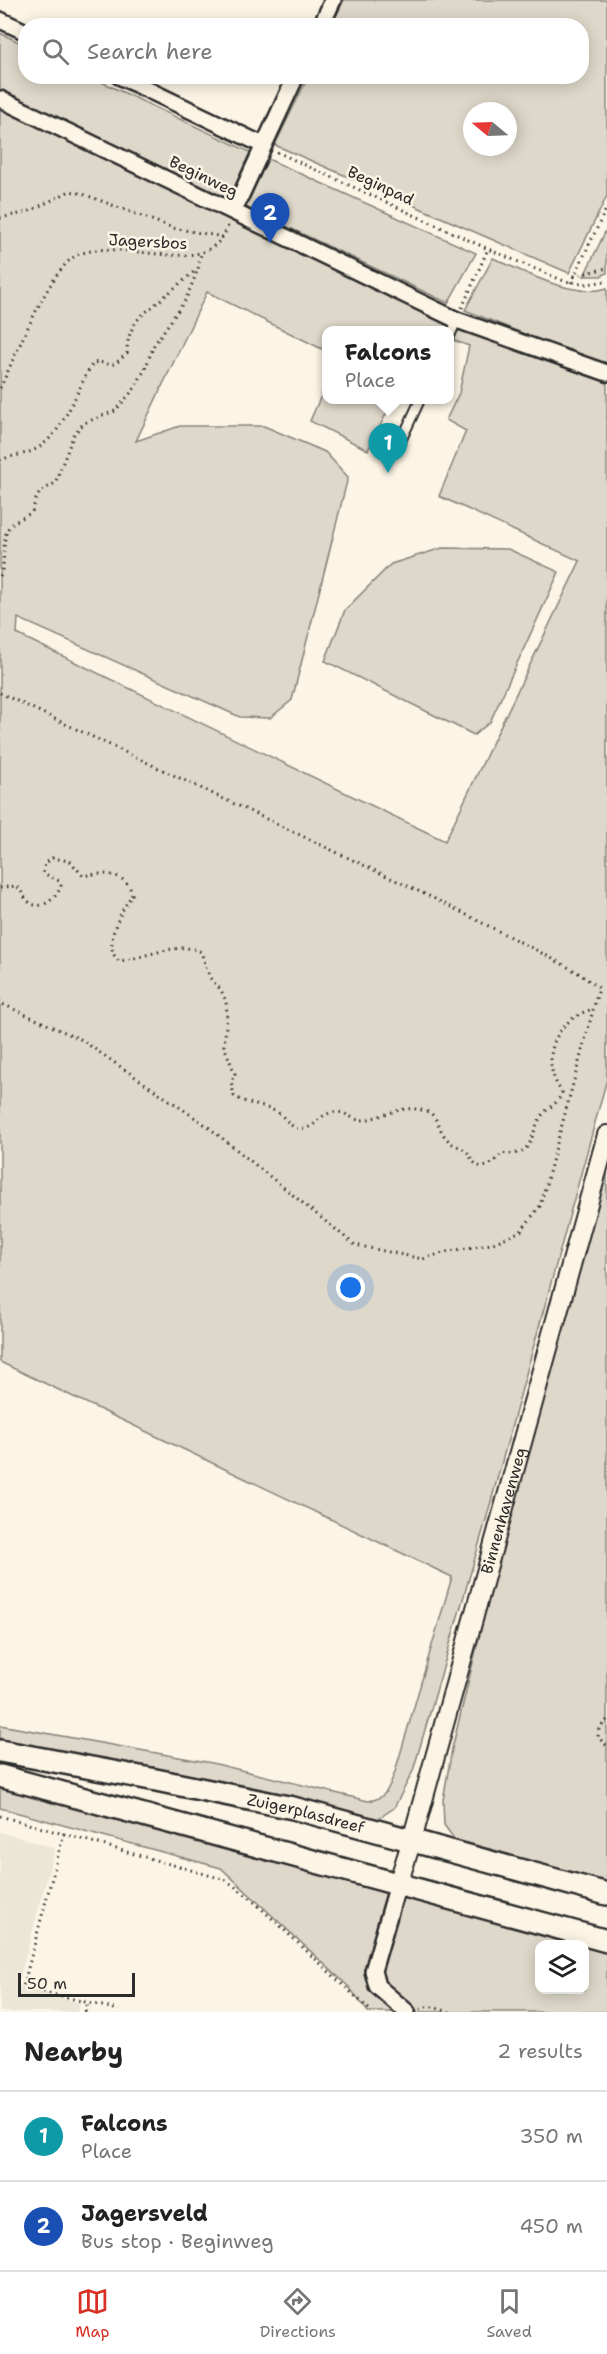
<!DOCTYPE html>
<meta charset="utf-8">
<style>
:root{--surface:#fff;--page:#f6f6f6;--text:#222;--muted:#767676;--line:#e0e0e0;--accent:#d93025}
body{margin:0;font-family:"Shantell Sans",sans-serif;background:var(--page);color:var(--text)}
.controls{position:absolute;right:18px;bottom:18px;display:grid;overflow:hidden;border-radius:12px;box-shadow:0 3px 15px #0003}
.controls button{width:54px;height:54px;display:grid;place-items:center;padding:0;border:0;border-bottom:2px solid var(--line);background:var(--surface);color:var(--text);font:30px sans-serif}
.compass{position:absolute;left:463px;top:102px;width:54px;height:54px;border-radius:50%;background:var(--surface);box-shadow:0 3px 15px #0003;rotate:289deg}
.scale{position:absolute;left:18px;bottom:15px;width:117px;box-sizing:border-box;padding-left:6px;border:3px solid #2b2b2b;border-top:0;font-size:16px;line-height:21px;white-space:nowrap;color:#2b2b2b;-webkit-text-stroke:4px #fcf5e5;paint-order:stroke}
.you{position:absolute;left:351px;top:1288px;width:21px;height:21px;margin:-15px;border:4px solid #fff;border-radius:50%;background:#1a73e8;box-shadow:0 0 0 9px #1a73e833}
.badge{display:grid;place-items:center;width:39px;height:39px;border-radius:50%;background:var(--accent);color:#fff;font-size:20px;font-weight:700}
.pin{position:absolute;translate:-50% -50px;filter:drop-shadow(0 2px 3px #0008)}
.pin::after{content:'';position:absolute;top:32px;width:21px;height:18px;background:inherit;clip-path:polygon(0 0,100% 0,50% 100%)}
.popup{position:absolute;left:322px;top:326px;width:132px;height:78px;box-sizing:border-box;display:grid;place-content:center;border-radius:12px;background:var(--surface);filter:drop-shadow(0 2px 4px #0005);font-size:20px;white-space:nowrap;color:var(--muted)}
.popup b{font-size:22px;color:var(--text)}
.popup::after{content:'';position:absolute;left:50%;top:100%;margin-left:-12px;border:12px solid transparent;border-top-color:var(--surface)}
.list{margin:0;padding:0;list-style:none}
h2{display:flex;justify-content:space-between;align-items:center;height:78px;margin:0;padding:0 24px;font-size:26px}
h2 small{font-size:20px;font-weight:400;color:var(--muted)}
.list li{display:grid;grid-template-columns:39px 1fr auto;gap:18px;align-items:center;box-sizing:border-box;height:90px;padding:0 24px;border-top:2px solid var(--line)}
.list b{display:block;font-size:22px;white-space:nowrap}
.list p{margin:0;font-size:20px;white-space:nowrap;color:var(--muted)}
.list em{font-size:20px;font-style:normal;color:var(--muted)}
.icon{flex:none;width:33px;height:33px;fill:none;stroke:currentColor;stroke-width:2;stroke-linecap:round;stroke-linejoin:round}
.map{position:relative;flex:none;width:607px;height:2012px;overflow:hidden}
.search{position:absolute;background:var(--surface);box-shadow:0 3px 15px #0003;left:18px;right:18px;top:18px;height:66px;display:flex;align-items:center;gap:15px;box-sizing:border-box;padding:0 21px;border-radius:24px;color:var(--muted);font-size:22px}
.sheet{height:258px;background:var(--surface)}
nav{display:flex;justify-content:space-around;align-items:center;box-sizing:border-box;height:84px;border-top:2px solid var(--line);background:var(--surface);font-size:16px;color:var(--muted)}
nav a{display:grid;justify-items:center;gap:3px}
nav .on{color:var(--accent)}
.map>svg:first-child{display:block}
.built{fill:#ece6d7}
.green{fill:#ded8ca;stroke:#84827a;stroke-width:1.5;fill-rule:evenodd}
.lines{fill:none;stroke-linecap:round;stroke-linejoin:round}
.service-casing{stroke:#2b2b2b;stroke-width:12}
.minor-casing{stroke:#2b2b2b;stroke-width:20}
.tertiary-casing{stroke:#2b2b2b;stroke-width:22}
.secondary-casing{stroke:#2b2b2b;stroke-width:26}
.path{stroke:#2b2b2b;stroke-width:3;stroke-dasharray:1.5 4.5;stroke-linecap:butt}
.service{stroke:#fcf5e5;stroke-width:8}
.minor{stroke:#fcf5e5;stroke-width:15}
.tertiary{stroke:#fcf5e5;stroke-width:18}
.secondary{stroke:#fcf5e5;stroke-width:21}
.labels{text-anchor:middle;stroke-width:5;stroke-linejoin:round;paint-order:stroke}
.street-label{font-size:16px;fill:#2b2b2b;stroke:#fcf5e5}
</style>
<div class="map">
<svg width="607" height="2012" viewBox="0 0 607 2012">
<rect width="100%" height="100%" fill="#fcf5e5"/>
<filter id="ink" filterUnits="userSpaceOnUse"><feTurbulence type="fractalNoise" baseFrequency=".0167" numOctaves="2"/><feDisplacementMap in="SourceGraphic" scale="12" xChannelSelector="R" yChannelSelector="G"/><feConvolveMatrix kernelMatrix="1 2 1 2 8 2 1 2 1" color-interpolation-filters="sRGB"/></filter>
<g filter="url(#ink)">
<polygon class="built" points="0,1832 55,1848 18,1985 80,2003 77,2012 0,2012"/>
<g class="green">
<path d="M344 0H607V196L569 273 275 145 308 77 582 76V26L332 25ZM472 111H508V147H472Z"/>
<polygon points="0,33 25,45 26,76 91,77 250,152 229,199 0,90"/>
<path d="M0 108 345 275 474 332 607 382V1079L484 1527 413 1771 394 1808 376 1820 0 1747V1725L212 1763 368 1801C387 1798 388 1789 395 1772L452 1577 0 1362ZM207 292 326 351V330H450V339L469 346 459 393 446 420 466 431 439 496 580 561 445 841 17 634 18 618 240 717 270 718 292 700 348 477 325 452 264 426H180L136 441Z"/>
<polygon points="268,159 476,253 448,303 246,207"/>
<polygon points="607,228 607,273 601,276 584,276"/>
<path d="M493 258C524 272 574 299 607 288V364L551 345 465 310Z"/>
<polygon points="326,384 326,400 393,400 368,450 310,421"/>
<polygon points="442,548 508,549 559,572 490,722 474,735 325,661 345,610 391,564"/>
<polygon points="607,1170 607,1887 476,1850 455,1840 444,1825 443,1800 452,1749 485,1613"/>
<polygon points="0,1781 107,1818 172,1830 583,1944 540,1944 540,1990 584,1990 585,1945 607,1951 607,2012 368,2012 349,1987 221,1868 0,1808"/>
</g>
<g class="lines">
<g class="service-casing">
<g id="service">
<polyline points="450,336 457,320"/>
<polyline points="400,443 420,400"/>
</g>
</g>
<g class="minor-casing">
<g id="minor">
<polyline points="0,20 26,32"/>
<polyline points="321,26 333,0"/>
<polyline points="119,76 263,145"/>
<polyline points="0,99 457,320 607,373"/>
<polyline points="234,210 296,76"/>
<polyline points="398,1884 373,1971 377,1986 407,2012"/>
</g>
</g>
<g class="tertiary-casing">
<g id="tertiary">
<path id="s1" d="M398 1884 412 1840 607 1135"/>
</g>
</g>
<g class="secondary-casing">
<g id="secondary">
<path id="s2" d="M0 1751 151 1779 293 1808 607 1894"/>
<polyline points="0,1776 607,1941"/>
</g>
</g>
<g class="path">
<polyline points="277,152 488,249 564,281 587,284 607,281"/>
<polyline points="0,218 28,212 70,191 83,194 173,228 223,237"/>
<polyline points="574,276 607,268"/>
<polyline points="571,283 607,207"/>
<polyline points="462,308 488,249"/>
<path d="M0 388C15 358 48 273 74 257 117 231 206 286 228 226"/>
<path d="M0 460C10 456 23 455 32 451 64 437 76 389 93 363 112 360 108 373 127 353 127 338 131 328 140 317L196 270"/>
<path d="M0 576C7 561 0 535 11 525 17 520 26 516 32 512L36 499 40 492 55 483 74 434 84 423 115 411 134 389 145 369 154 345 186 299 198 269 201 254"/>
<polyline points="0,693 433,898 536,950 577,972 599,988 540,1206 521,1231 491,1244 449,1251 423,1259 355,1245 207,1126 80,1039 0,1003"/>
<path d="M0 888 16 886C22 890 23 897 28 901 40 913 57 898 61 886L59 881 43 873 45 864 52 858 70 861 83 876C103 872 128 872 132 895 121 911 101 946 119 961 141 959 182 940 201 952L210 978 221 990 226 1001 227 1015 224 1046 235 1074 231 1081 234 1096C247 1105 263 1105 277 1112 287 1118 291 1132 306 1128 319 1125 318 1113 337 1112 346 1112 354 1121 362 1120 381 1118 397 1107 416 1109 443 1112 434 1128 449 1141 453 1146 460 1146 465 1150 469 1153 470 1157 473 1161 483 1174 494 1162 502 1153 536 1158 528 1134 543 1114 550 1106 559 1103 562 1092 538 1060 555 1018 594 1009"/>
<polyline points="607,1720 599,1729 598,1737 607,1746"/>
<polyline points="0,1816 226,1880 251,1899 372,2012"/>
<polyline points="64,1833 23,1987 119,2010"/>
<polyline points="420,2009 429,2006 450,2012"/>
<polyline points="85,2012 88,2003"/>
</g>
<use href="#service" class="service"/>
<use href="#minor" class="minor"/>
<use href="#tertiary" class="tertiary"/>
<use href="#secondary" class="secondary"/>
</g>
</g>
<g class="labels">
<g class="street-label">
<text transform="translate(204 176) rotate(26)" y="6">Beginweg</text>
<text transform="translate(381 185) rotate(25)" y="6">Beginpad</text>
<text transform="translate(148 241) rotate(3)" y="6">Jagersbos</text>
<text dy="6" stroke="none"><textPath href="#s1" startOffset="388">Binnenhavenweg</textPath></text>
<text dy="6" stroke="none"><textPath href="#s2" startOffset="312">Zuigerplasdreef</textPath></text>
</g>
</g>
</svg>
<div class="controls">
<button><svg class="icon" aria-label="layers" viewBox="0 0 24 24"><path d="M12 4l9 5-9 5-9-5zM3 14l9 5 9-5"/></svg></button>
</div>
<svg class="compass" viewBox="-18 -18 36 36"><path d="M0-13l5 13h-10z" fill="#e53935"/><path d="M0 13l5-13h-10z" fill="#767676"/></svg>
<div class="scale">50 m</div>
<div class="you"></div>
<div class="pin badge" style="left:388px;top:473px;background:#0f9aa8">1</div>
<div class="popup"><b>Falcons</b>Place</div>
<div class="pin badge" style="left:270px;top:243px;background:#1a4fb4">2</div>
<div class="search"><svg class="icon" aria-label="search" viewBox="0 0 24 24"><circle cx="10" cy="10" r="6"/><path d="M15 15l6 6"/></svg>Search here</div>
</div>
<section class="sheet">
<h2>Nearby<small>2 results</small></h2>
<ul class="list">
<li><span class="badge" style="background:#0f9aa8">1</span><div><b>Falcons</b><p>Place</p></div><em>350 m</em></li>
<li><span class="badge" style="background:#1a4fb4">2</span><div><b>Jagersveld</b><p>Bus stop · Beginweg</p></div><em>450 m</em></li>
</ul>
</section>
<nav>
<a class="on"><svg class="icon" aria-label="map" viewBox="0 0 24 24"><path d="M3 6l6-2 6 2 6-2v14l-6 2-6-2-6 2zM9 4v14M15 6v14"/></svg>Map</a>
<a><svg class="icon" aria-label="directions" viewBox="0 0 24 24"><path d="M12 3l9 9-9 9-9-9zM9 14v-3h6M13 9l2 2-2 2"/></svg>Directions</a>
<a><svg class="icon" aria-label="saved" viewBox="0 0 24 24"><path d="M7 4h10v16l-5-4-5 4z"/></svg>Saved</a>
</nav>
